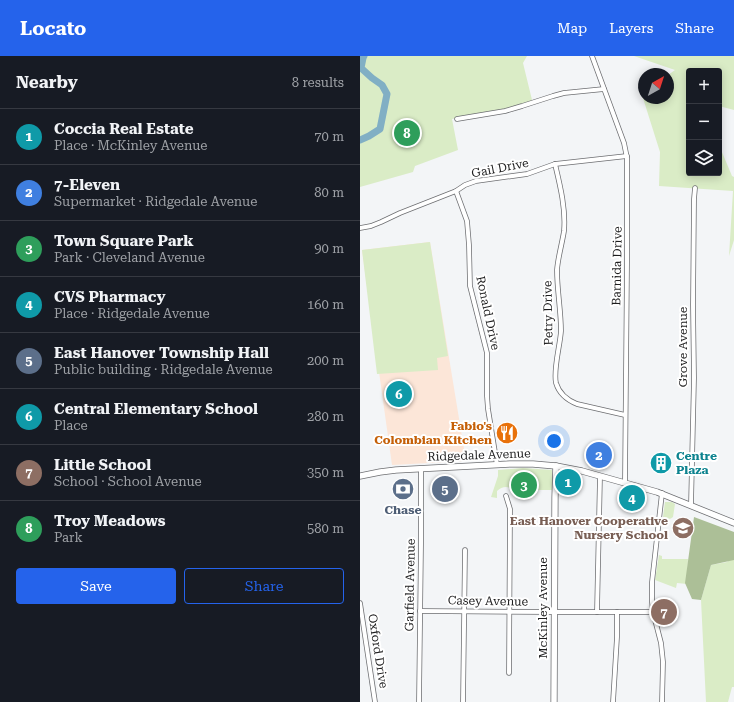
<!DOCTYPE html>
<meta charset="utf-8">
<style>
:root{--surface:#171b24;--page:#242831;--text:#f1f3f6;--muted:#9ea1a6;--line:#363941;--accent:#2563eb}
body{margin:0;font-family:"Roboto Serif",serif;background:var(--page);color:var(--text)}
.controls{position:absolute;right:12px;top:12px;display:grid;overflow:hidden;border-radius:4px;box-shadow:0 2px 10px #0003}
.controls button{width:36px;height:36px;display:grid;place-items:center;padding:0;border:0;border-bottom:1px solid var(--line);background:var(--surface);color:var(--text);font:20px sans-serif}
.compass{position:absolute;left:278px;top:12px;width:36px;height:36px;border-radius:50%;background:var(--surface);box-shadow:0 2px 10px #0003;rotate:39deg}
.you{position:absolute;left:194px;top:385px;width:14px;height:14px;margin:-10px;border:3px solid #fff;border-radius:50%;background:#1a73e8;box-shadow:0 0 0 6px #1a73e833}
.badge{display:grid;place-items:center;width:26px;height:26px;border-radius:50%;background:var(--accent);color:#fff;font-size:13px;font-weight:700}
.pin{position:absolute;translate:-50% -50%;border:2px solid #fff;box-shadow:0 1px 4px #0006}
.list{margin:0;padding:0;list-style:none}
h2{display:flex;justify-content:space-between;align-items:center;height:52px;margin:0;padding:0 16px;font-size:17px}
h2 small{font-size:13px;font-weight:400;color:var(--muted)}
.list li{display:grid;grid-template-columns:26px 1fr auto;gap:12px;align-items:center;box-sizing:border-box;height:56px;padding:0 16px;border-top:1px solid var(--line)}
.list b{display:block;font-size:15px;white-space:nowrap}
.list p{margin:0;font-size:13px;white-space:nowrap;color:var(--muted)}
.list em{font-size:13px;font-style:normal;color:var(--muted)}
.actions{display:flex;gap:8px;padding:12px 16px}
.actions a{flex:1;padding:9px 0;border:1px solid var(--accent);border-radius:4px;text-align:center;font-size:14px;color:var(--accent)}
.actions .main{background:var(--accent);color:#fff}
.icon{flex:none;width:22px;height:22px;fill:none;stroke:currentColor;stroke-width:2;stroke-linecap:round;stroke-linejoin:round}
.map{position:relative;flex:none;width:374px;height:646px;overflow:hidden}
header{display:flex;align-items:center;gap:24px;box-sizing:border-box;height:56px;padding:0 20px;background:var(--accent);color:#fff}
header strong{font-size:19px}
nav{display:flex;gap:22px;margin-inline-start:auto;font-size:14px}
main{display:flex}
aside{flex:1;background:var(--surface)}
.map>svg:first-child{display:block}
.education{fill:#fce6d8}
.green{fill:#daecc6}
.forest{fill:#acbf97}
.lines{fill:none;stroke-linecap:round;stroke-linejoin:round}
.river{stroke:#81afc4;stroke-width:7}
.street-casing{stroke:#6d6e71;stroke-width:5.5}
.secondary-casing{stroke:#6d6e71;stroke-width:7}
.street{stroke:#fff;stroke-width:4}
.secondary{stroke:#fff;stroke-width:5.5}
.labels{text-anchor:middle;stroke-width:4;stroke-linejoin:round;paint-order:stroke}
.street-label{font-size:12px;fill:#1e1e1f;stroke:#fff}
.food-label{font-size:12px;font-weight:bold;fill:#c56008;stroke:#fff;text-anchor:end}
.culture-label{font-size:12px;font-weight:bold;fill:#0d838f;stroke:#fff;text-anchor:start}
.service-label{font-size:12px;font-weight:bold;fill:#4e5e75;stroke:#fff}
.education-label{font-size:12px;font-weight:bold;fill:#785e54;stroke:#fff;text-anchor:end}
</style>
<header>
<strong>Locato</strong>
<nav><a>Map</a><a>Layers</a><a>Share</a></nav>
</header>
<main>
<aside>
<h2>Nearby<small>8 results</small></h2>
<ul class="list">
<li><span class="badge" style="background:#0f9aa8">1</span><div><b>Coccia Real Estate</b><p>Place · McKinley Avenue</p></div><em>70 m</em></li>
<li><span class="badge" style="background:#3f7fe0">2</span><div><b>7-Eleven</b><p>Supermarket · Ridgedale Avenue</p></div><em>80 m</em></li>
<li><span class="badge" style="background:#2e9e5b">3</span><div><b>Town Square Park</b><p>Park · Cleveland Avenue</p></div><em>90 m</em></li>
<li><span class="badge" style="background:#0f9aa8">4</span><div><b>CVS Pharmacy</b><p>Place · Ridgedale Avenue</p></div><em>160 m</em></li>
<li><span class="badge" style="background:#5c6f8a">5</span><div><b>East Hanover Township Hall</b><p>Public building · Ridgedale Avenue</p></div><em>200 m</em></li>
<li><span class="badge" style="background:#0f9aa8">6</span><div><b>Central Elementary School</b><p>Place</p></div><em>280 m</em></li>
<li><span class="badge" style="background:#8d6e63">7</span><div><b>Little School</b><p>School · School Avenue</p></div><em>350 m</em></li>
<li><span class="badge" style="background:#2e9e5b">8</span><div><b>Troy Meadows</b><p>Park</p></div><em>580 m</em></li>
</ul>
<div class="actions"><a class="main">Save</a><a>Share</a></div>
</aside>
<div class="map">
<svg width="374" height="646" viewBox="0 0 374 646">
<rect width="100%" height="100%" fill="#f3f5f7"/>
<polygon class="education" points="70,186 106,405 32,409 2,194"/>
<g class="green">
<polygon points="0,0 167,0 163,7 173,48 92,63 98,94 55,110 53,116 0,131"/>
<polygon points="274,0 374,0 374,54 359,50 359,15 329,15 329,117 359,117 359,89 372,120 374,121 374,184 369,200 373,135 299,130 300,96 282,39 284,38 284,42 308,42 308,19 315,14"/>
<polygon points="70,186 88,300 77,302 78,314 17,318 2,194"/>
<path d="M163 412 192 414V434H153C147 429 142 431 137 435V442L131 441 138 420V414Z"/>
<path d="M305 446H312L315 448 313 461C310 464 306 463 303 461Z"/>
<polygon points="374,498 374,631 372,631 368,646 346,646 341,544 351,509 367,506"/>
<polygon points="299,499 302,500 302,503 328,503 327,528 317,527 316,532 295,524"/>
</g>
<polygon class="forest" points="334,461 374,476 374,504 351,509 341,544 332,543 325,527"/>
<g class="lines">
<polyline class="river" points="0,84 9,80 20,73 27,38 22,29 12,22 1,12 3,2 4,0"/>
<g class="street-casing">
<g id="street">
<polyline points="232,0 264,87 267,102 267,207 265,426"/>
<polyline points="97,63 145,55 162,50 193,40 204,37 244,33"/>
<path d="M195 108C200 129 206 153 204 175 202 188 198 201 197 214 197 234 201 255 201 275 200 290 193 314 196 327 199 337 207 344 217 348L265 359"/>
<polyline points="96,135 107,165 109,189 110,230 127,297 127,340 128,353 137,409"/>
<polyline points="0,172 11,170 21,166 40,157 96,135 105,129 116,125 167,118 195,108 267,100"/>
<polyline points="302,437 292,526 292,546 293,556 301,587 303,606 302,646"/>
<polyline points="146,440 150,453 149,617"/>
<polyline points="331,449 334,322 333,249 334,143 335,132"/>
<polyline points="0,547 15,646"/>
<polyline points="60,555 194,556 293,556"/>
<polyline points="237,556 240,420"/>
<polyline points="59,646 61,488 61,413"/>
<polyline points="103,646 105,494"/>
<polyline points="253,646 257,581 257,556"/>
</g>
</g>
<g class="secondary-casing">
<g id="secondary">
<polyline points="0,420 20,416 36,414 150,408 173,408 196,410 222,415 297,436 374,467"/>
<polyline points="194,646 195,441 196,410"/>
</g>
</g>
<use href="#street" class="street"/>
<use href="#secondary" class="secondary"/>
</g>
<defs>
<g id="restaurant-disc" transform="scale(1.15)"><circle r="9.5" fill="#e8710a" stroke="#fff"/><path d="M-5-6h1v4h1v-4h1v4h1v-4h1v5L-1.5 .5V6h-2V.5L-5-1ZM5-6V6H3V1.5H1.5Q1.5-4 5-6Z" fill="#fff"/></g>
<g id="building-disc" transform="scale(1.15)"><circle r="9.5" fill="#0f9aa8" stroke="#fff"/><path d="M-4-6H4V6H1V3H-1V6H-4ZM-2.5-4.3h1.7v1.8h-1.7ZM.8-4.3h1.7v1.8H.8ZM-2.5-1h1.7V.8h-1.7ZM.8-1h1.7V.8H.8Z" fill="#fff"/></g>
<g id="bank-disc" transform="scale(1.15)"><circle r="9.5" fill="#5c6f8a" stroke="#fff"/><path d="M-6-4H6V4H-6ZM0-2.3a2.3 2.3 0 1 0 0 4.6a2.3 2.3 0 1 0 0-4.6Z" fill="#fff"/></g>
<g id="school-disc" transform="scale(1.15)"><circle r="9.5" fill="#8d6e63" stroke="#fff"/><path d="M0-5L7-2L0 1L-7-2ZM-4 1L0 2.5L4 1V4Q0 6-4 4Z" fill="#fff"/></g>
</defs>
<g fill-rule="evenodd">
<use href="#restaurant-disc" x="147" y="377"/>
<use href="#building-disc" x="301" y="407"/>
<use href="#bank-disc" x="43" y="433"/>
<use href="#school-disc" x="323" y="472"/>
</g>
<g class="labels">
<g class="street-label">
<text transform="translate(140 112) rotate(-11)" y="4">Gail Drive</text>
<text transform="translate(257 210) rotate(-89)" y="4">Barnida Drive</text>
<text transform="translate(128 257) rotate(78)" y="4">Ronald Drive</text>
<text transform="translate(188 257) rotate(-91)" y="4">Petry Drive</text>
<text transform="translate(323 291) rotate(-90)" y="4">Grove Avenue</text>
<text transform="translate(119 399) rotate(-2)" y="4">Ridgedale Avenue</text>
<text transform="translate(50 529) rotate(-89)" y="4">Garfield Avenue</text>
<text transform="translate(128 545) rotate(1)" y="4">Casey Avenue</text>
<text transform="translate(183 552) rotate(-90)" y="4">McKinley Avenue</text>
<text transform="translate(18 595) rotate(81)" y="4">Oxford Drive</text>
</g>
<g class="food-label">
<text x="132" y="374">Fabio's<tspan x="132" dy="14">Colombian Kitchen</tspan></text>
</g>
<g class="culture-label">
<text x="316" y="404">Centre<tspan x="316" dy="14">Plaza</tspan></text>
</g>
<g class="service-label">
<text x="43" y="458">Chase</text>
</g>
<g class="education-label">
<text x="308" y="469">East Hanover Cooperative<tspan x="308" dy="14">Nursery School</tspan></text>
</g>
</g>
</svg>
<div class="controls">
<button>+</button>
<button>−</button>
<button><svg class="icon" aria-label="layers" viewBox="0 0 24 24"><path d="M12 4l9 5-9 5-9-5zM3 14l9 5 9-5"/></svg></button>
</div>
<svg class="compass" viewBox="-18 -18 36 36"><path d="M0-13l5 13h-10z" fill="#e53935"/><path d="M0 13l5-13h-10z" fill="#9ea1a6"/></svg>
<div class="you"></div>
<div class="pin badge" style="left:208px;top:426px;background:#0f9aa8">1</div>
<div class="pin badge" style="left:239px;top:399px;background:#3f7fe0">2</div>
<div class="pin badge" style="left:164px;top:429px;background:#2e9e5b">3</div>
<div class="pin badge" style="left:272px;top:442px;background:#0f9aa8">4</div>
<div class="pin badge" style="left:85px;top:433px;background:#5c6f8a">5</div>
<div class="pin badge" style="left:39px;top:338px;background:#0f9aa8">6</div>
<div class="pin badge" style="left:304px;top:556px;background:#8d6e63">7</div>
<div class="pin badge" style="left:47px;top:77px;background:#2e9e5b">8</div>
</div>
</main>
